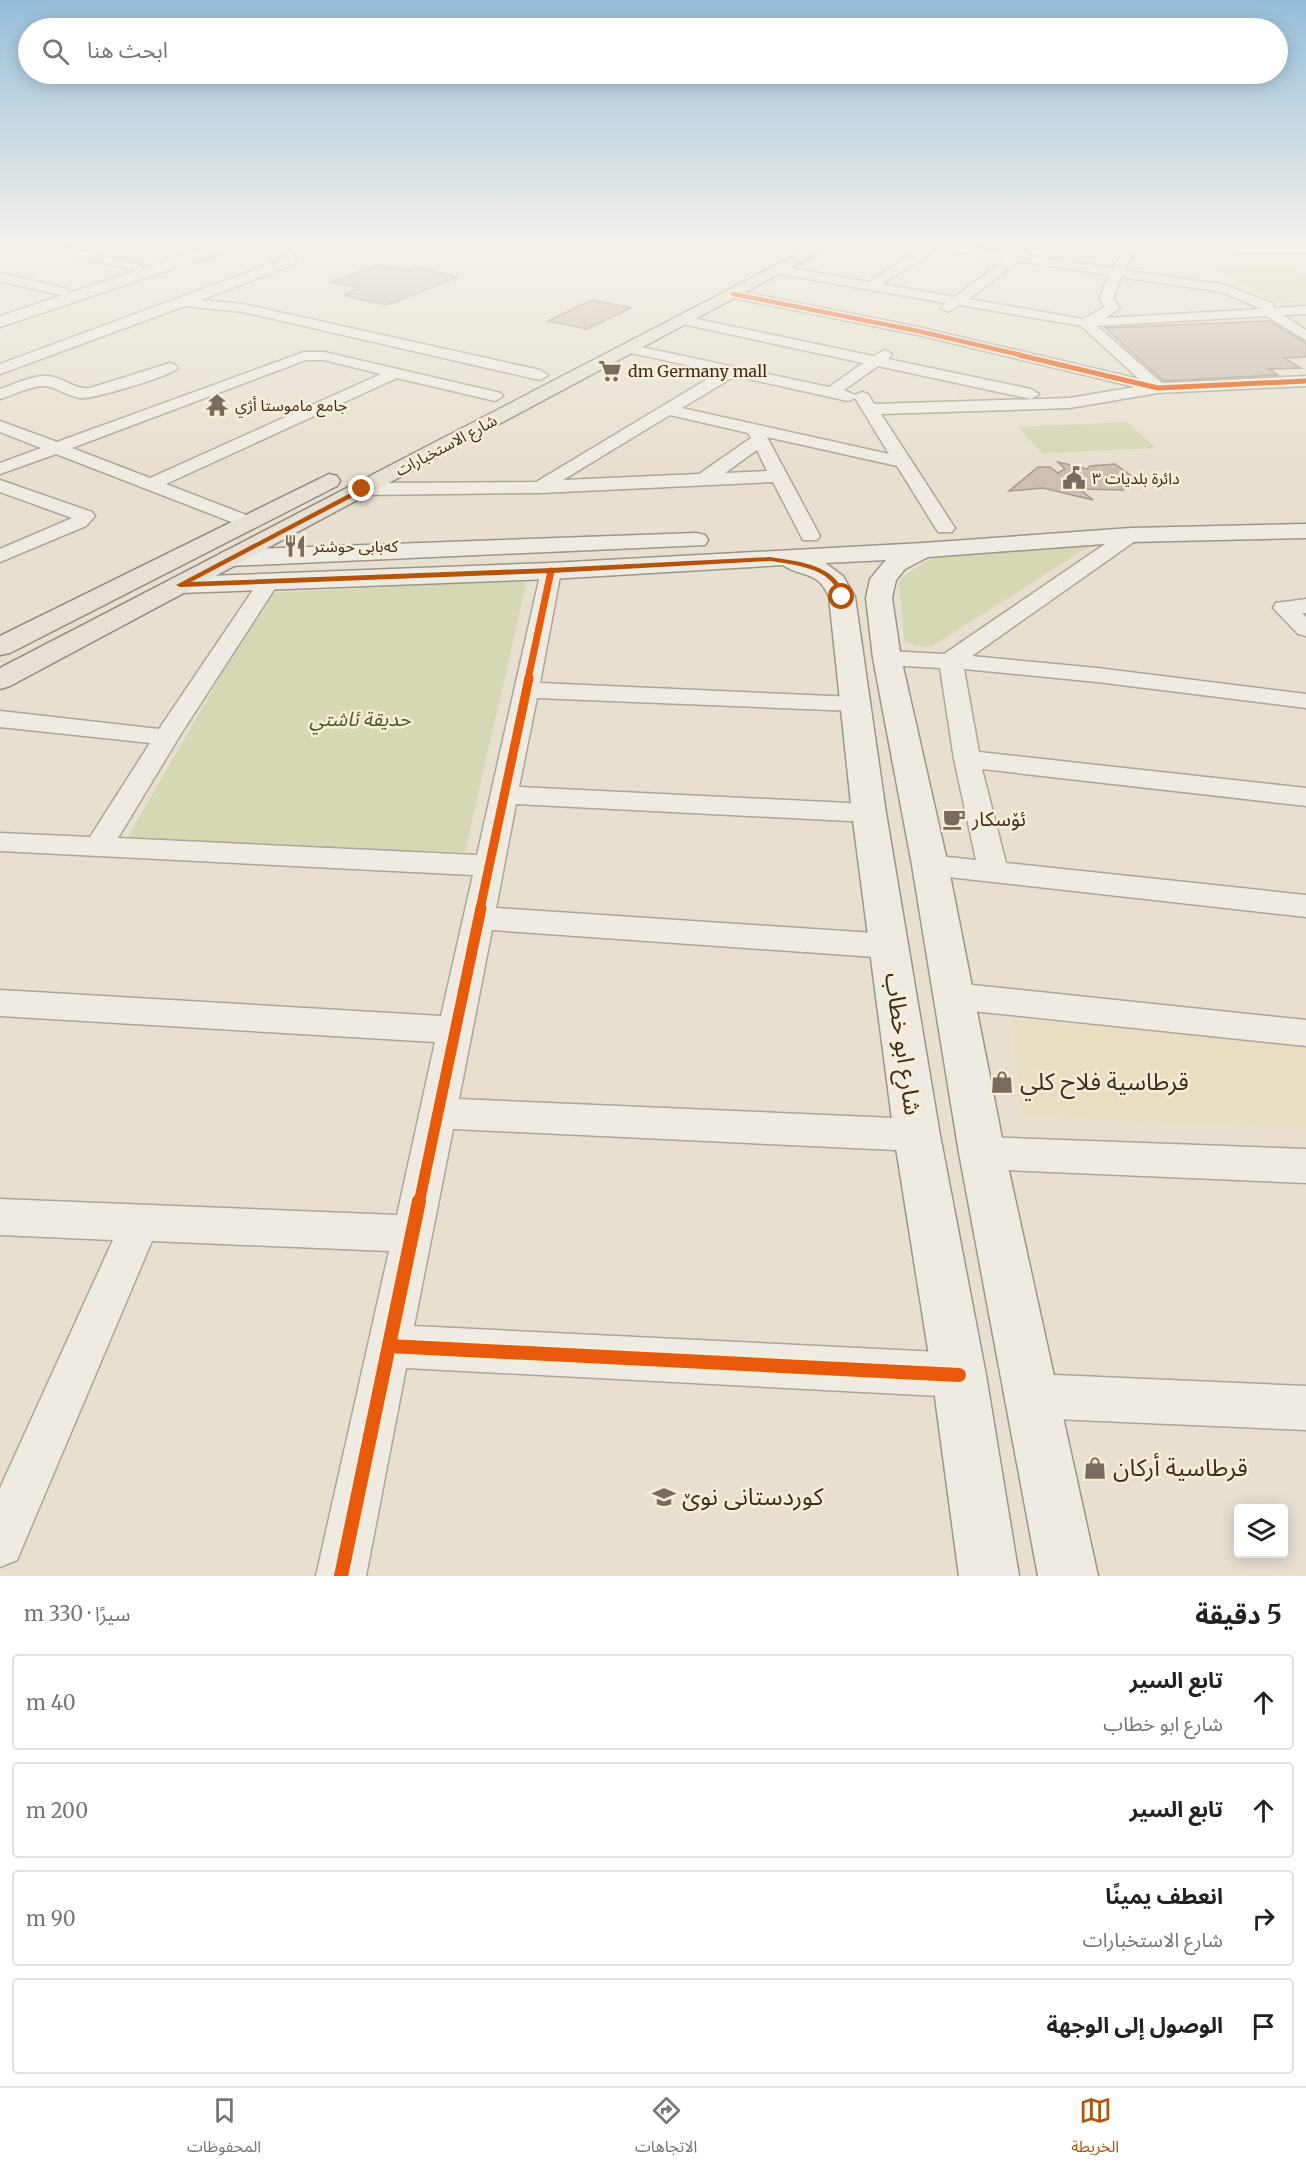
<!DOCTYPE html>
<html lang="ar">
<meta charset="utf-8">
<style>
:root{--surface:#fff;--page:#f2f2f2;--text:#222;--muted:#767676;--line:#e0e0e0;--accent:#b45309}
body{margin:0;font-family:Merriweather,"Noto Sans Arabic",serif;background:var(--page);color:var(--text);direction:rtl}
.controls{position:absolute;right:18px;bottom:18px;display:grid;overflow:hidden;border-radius:6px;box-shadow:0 3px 15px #0003}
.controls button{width:54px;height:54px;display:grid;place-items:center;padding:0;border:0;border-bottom:2px solid var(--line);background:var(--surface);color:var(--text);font:30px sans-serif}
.stop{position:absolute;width:18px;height:18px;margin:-14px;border:4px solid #b45309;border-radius:50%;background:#fff}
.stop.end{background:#b45309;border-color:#fff;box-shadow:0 2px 6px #0008}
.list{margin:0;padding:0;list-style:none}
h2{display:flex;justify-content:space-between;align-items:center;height:78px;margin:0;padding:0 24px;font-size:26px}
h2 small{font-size:20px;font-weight:400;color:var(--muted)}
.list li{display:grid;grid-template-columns:39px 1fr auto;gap:18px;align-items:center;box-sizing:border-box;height:96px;margin:0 12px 12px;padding:0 12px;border:2px solid var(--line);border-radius:6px}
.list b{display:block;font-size:22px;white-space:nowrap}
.list p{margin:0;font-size:20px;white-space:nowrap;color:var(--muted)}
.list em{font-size:20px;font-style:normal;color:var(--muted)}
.icon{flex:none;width:33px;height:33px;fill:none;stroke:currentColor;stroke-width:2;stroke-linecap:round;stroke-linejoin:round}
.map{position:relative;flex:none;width:1306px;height:1576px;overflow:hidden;direction:ltr}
.search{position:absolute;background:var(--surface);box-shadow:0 3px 15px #0003;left:18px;right:18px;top:18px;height:66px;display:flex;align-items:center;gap:15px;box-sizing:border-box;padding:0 21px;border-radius:33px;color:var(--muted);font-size:22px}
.sheet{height:510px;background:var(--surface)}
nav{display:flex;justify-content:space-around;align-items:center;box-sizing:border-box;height:84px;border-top:2px solid var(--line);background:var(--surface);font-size:16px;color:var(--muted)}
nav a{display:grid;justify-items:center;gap:3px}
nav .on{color:var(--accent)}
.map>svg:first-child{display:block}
.farmland{fill:#e6dfc2}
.green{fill:#d6d7b3}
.building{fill:#cbbfb2;stroke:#a89c90;stroke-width:1.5}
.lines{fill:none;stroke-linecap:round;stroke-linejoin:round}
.minor-casing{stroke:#ada599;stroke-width:3}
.tertiary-casing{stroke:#ada599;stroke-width:3}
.secondary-casing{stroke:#9c958a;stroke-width:3}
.primary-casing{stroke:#928b80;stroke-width:3}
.minor{fill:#efebe3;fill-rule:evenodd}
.tertiary{fill:#efebe3;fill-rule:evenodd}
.secondary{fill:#efebe3;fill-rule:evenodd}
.primary{fill:#e6e1d4;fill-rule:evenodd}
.cycleway-far5-casing{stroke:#f7eed8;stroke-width:6}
.cycleway-far4-casing{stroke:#f7eed8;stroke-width:8}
.cycleway-far3-casing{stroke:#f7eed8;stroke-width:10}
.cycleway-far2-casing{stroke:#f7eed8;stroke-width:13}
.cycleway-far1-casing{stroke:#f7eed8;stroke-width:15}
.cycleway-casing{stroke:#f7eed8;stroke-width:18}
.cycleway-far5{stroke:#e8590c;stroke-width:4.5}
.cycleway-far4{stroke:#e8590c;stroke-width:5}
.cycleway-far3{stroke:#e8590c;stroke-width:7}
.cycleway-far2{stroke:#e8590c;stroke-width:9}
.cycleway-far1{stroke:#e8590c;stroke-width:11}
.cycleway{stroke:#e8590c;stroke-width:14}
.route{fill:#b45309}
.labels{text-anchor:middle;stroke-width:5;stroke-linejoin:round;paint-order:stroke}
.far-poi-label{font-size:16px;fill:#3d2e20;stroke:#f7eed8;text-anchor:start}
.far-street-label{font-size:16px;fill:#3d2e20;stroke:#f7eed8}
.park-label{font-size:20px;font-style:italic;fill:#4d5a26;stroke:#f7eed8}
.poi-label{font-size:20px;fill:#3d2e20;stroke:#f7eed8;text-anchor:start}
.near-street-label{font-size:24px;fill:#3d2e20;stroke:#f7eed8}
.near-poi-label{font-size:24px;fill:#3d2e20;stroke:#f7eed8;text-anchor:start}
</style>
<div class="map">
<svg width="1306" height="1576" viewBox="0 0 1306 1576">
<rect width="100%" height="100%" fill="#e7e0d1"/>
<polygon class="farmland" points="1011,1019 1306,1044 1306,1129 1022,1116"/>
<g class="green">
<polygon points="1288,267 1306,276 1306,302 1277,304 1217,269"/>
<polygon points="1127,422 1156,448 1042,453 1018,427"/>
<path d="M1090 546 931 647 916 646 904 641 899 581C910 570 922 563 936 557Z"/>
<polygon points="527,580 465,852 124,844 268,593"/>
</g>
<g class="building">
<polygon points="379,265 407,271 416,267 458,277 387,305 346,296 349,295 345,294 360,288 330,282"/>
<polygon points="592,300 631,308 587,329 548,321"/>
<polygon points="1269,321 1306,343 1306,357 1284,358 1301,368 1269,369 1278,375 1164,381 1105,328"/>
<polygon points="1058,462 1087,469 1090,466 1115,464 1134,478 1123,490 1080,489 1093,500 1043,488 1009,491 1038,467 1050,467 1058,473 1065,469"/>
</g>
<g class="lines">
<g class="minor-casing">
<g id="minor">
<polygon points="28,244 51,244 137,263 143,267 137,271"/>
<polygon points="275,244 287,244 297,259 292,265 201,300 243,304 540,370 548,375 540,380 243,312 185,306 0,374 0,364 284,259"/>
<path d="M921 244H952L1013 253 1023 248 1029 252 1026 255 1113 268 1128 244H1140L1124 270 1225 285 1272 303 1274 308 1306 306V314L1283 315 1306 330V340L1266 316 1097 326 1162 383 1306 376V386L1158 393 1070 408 881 414 955 528 952 532H938L897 466 767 437 820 536 817 540H803L773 482 540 493 362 495 355 493 353 489 355 485 362 483 536 482 719 372 622 351 620 348 622 345 627 344 829 387 863 363 678 323 676 320 683 316 873 356 885 350 892 354 888 359 1031 389 1039 394 1031 399 878 366 844 390 855 395 862 392 868 394 874 404 1070 398 1135 387 918 335 733 298 727 294 733 290 918 327 1139 379 1081 326 960 305 948 312 941 308 946 303 779 274 773 270 779 266 869 282 924 247ZM937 249 1005 259 955 297 882 284ZM1018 261 1109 275 1099 299 1105 307 1083 319 969 299ZM1121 277 1222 292 1261 309 1105 318 1120 308 1113 299ZM735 376 848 401 855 398 889 454 682 408ZM670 415 748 433 751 438 699 474 563 480ZM757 450 767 471 725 473Z"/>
<polygon points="1168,244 1306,245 1306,253 1250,253 1174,247"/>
<polygon points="0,273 68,289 69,292 63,296 0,281"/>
<path d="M304 352H324L501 393 503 396 495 401 397 378 166 484 254 518 257 522 254 526 247 528 56 454 0 474V463L41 448 0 432V421L57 442ZM306 360H324L381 374 150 478 72 448Z"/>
<path d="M170 363 175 365 178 368C171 376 91 400 80 398 68 397 57 387 45 386 31 385 14 395 0 399V389C15 384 32 375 48 376 62 377 75 390 90 388Z"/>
<polygon points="0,480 92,512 95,516 86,526 0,562 0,549 72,518 0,492"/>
<polygon points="1131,529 1138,531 1141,535 1138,539 972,656 1097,668 1306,694 1306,708 1097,682 964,669 979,752 1306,788 1306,806 982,769 1006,863 1306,895 1306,917 930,875 920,872 915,865 920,858 930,855 976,860 954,759 940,668 887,665 879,663 875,658 879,653 887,651 944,654 1124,531"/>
<polygon points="551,565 558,567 561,571 540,683 854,697 863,699 866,704 863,709 854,711 537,698 519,787 869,804 879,807 883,813 879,819 869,822 516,804 496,908 889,934 900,938 905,946 900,954 889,958 492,930 459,1099 917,1119 930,1124 935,1135 930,1146 917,1151 453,1129 414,1326 959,1353 974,1360 981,1375 974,1390 959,1397 406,1368 366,1576 316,1576 389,1251 152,1241 17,1560 0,1567 0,1488 113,1240 0,1235 0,1199 397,1215 435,1042 0,1016 0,990 441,1016 473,875 0,851 0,833 90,837 150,743 0,727 0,711 159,729 261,578 268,576 275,578 279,582 179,737 118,838 477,855 541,571 544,567"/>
<polygon points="1306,599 1306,613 1302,613 1306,617 1306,636 1298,634 1273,608 1276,603"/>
<polygon points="953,983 1306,1020 1306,1046 953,1009 941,1005 937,996 941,987"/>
<polygon points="982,1137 1306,1149 1306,1183 982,1169 969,1165 963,1153 969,1141"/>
<polygon points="1032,1374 1306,1386 1306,1430 1032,1418 1016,1412 1010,1396 1016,1380"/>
</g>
</g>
<g class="tertiary-casing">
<polygon id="tertiary" points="217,244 239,244 237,247 0,327 0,316"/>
</g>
<g class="secondary-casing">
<g id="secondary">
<path d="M1306 524V538L1131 542 928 557 905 569 896 580 892 598 901 658 948 865 1005 1153 1098 1576H1038L959 1153 912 865 873 658 866 598 870 579 886 560 825 563 843 576 855 597 886 813 940 1135 986 1375 1019 1576H959L932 1375 894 1135 852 813 829 597C818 570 802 578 783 565L551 579 180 593 171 591 167 585 171 579 180 577 551 563 923 543 1131 528Z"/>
<polygon points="696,533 705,535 708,540 705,545 230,566 221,563 217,558 221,553 230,550"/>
</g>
</g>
<g class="primary-casing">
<g id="primary">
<polygon points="817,244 835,244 10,686 0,689 0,668"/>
<polygon points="329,474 337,476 340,481 337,486 10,653 0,655 0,636"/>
</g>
</g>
<use href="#minor" class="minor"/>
<use href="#tertiary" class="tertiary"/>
<use href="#secondary" class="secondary"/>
<use href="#primary" class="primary"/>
<g class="cycleway-far5-casing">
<polyline id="cycleway-far5" points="733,294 918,331 1025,356"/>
</g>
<g class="cycleway-far4-casing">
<polyline id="cycleway-far4" points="1019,355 1158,388 1306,381"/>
</g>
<g class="cycleway-far3-casing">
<polyline id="cycleway-far3" points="528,679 551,571"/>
</g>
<g class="cycleway-far2-casing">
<polyline id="cycleway-far2" points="480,909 529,678"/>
</g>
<g class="cycleway-far1-casing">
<polyline id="cycleway-far1" points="419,1203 481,908"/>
</g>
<g class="cycleway-casing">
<g id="cycleway">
<polyline points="389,1346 959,1375"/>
<polyline points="341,1576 419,1201"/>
</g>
</g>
<use href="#cycleway-far5" class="cycleway-far5"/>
<use href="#cycleway-far4" class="cycleway-far4"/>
<use href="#cycleway-far3" class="cycleway-far3"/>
<use href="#cycleway-far2" class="cycleway-far2"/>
<use href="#cycleway-far1" class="cycleway-far1"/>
<use href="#cycleway" class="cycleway"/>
</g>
<linearGradient id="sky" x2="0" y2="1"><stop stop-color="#96bed9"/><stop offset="0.52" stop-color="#f4f1ea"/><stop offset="1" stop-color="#f4f1ea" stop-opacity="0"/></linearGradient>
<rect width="1306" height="465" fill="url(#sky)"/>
<path class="route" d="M362 487 364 491 191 582 551 568 770 557C801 562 835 564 846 597L839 599C838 595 837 589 834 585 822 567 790 564 770 561L551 573 180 587 176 585Z"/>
<defs>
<g id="supermarket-bare" transform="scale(1.8)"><path d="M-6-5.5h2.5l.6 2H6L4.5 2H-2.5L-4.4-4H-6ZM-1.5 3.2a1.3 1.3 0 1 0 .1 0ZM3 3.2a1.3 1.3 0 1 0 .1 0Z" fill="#786c5e" stroke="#f7eed8" stroke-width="2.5" paint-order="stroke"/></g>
<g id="temple-bare" transform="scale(1.8)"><path d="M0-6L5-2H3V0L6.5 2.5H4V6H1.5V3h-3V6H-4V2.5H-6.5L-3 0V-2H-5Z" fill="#786c5e" stroke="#f7eed8" stroke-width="2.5" paint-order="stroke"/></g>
<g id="civic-bare" transform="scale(1.8)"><path d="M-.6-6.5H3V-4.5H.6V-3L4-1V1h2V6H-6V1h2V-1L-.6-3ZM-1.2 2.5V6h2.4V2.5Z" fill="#786c5e" stroke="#f7eed8" stroke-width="2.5" paint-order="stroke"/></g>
<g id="restaurant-bare" transform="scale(1.8)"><path d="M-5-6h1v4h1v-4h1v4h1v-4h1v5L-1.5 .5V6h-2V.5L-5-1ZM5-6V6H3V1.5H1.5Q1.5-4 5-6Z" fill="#786c5e" stroke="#f7eed8" stroke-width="2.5" paint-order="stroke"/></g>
<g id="cafe-bare" transform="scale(1.8)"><path d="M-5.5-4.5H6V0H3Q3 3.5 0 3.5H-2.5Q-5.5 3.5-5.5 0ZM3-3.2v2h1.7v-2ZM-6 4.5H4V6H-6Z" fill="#786c5e" stroke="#f7eed8" stroke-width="2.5" paint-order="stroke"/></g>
<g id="shop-bare" transform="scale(1.8)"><path d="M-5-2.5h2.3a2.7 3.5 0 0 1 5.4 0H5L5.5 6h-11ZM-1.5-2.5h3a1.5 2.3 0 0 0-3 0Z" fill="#786c5e" stroke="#f7eed8" stroke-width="2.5" paint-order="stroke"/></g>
<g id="school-bare" transform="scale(1.8)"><path d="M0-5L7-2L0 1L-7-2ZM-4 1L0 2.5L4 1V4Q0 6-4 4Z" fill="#786c5e" stroke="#f7eed8" stroke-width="2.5" paint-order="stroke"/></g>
</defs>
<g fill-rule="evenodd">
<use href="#supermarket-bare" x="610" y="371"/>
<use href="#temple-bare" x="217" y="405"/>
<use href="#civic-bare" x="1074" y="478"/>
<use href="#restaurant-bare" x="295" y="546"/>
<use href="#cafe-bare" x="954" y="819"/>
<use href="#shop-bare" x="1002" y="1082"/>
<use href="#shop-bare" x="1095" y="1468"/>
<use href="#school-bare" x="664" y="1497"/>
</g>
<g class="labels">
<g class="far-poi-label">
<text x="628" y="377">dm Germany mall</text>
<text x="235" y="411">جامع ماموستا أژي</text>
<text x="1092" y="484">دائرة بلديات ٣</text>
<text x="313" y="552">کەبابی حوشتر</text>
</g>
<g class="far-street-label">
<text transform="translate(446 445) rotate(-28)" y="6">شارع الاستخبارات</text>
</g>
<g class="park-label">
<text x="360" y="726">حديقة ئاشتي</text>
</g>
<g class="poi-label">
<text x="972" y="826">ئۆسکار</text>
</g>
<g class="near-street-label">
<text transform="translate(903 1044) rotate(82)" y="8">شارع ابو خطاب</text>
</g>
<g class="near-poi-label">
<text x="1020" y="1090">قرطاسية فلاح كلي</text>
<text x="1113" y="1476">قرطاسية أركان</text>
<text x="682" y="1505">کوردستانی نوێ</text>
</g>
</g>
</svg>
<div class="controls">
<button><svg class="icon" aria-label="layers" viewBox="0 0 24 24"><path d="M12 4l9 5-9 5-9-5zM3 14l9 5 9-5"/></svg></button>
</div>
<div class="stop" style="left:842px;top:597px"></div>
<div class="stop end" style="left:362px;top:489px"></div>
<div class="search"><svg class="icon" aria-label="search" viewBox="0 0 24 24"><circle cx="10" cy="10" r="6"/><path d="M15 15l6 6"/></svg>ابحث هنا</div>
</div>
<section class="sheet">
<h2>5 دقيقة<small>سيرًا · 330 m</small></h2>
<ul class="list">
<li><svg class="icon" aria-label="ahead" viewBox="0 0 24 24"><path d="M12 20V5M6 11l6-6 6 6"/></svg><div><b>تابع السير</b><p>شارع ابو خطاب</p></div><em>40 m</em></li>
<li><svg class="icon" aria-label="ahead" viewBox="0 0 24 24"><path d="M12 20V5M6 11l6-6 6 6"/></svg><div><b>تابع السير</b></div><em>200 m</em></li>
<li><svg class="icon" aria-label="right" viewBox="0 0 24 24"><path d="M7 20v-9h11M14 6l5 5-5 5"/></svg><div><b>انعطف يمينًا</b><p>شارع الاستخبارات</p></div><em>90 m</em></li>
<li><svg class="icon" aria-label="arrive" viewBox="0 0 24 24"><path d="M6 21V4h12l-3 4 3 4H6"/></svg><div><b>الوصول إلى الوجهة</b></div></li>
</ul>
</section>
<nav>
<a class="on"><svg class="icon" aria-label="map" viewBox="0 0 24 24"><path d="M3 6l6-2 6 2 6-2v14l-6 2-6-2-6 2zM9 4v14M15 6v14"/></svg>الخريطة</a>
<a><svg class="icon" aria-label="directions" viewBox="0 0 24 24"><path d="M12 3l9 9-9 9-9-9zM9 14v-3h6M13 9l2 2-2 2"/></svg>الاتجاهات</a>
<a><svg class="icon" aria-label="saved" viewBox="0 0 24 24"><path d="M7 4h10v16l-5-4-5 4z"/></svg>المحفوظات</a>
</nav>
